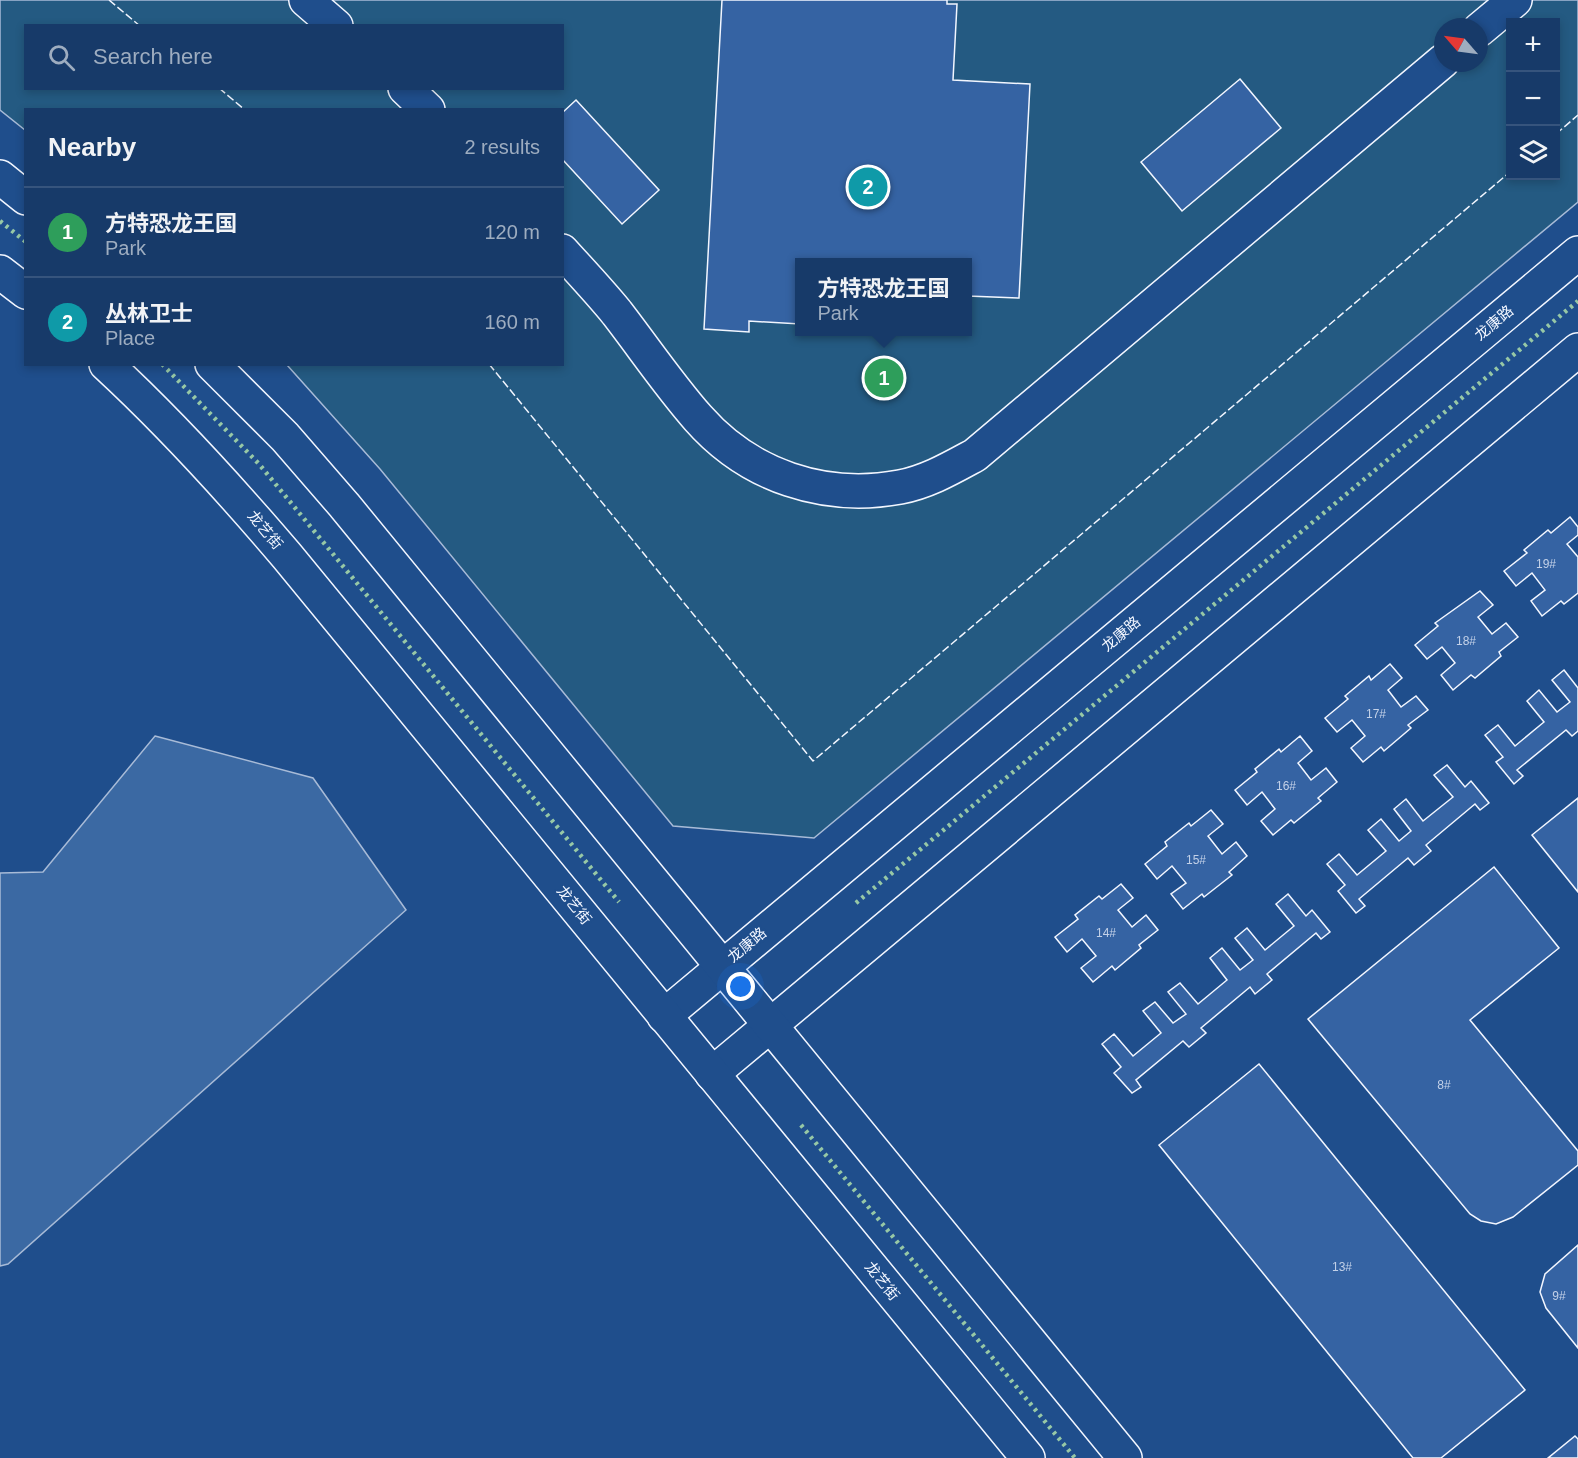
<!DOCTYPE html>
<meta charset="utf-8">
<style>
:root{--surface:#173a69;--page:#20416f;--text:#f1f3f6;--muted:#9eadc0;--line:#36547d;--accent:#90b9f0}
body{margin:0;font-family:Helvetica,"Noto Sans SC",sans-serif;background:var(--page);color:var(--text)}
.controls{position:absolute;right:18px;top:18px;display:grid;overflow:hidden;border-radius:0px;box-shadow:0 3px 9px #0003}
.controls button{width:54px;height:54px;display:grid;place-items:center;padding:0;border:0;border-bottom:2px solid var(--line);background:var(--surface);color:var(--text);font:30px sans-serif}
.compass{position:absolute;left:1434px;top:18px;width:54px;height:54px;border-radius:50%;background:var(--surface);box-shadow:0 3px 9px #0003;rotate:298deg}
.you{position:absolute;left:741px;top:987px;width:21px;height:21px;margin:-15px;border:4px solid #fff;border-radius:50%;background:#1a73e8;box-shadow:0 0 0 9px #1a73e833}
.badge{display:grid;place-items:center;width:39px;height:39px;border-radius:50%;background:var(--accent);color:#fff;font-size:20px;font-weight:700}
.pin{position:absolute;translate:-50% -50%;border:3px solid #fff;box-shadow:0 2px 6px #0006}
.popup{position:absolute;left:795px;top:258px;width:177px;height:78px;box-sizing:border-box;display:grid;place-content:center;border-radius:0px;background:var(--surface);filter:drop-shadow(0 2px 4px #0005);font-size:20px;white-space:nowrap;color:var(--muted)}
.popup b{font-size:22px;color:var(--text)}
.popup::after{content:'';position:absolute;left:50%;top:100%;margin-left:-12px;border:12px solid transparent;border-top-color:var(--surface)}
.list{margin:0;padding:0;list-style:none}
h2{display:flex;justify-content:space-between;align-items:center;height:78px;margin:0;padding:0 24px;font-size:26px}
h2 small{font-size:20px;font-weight:400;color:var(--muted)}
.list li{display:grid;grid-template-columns:39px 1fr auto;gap:18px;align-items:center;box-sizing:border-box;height:90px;padding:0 24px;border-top:2px solid var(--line)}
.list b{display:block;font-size:22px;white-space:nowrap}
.list p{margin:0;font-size:20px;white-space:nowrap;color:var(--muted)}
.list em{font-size:20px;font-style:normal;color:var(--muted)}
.icon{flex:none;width:33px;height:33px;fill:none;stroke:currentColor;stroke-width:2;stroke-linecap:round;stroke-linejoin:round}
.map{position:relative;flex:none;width:1578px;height:1458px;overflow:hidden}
.search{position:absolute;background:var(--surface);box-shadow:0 3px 9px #0003;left:24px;top:24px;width:540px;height:66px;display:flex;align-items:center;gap:15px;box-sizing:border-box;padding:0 21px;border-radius:0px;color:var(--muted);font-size:22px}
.panel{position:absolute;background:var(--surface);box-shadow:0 3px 9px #0003;left:24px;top:108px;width:540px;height:258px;border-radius:0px}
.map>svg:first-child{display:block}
.green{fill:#245a82;stroke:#a8bbd7;stroke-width:1.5;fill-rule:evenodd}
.water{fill:#3b69a3;stroke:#a8bbd7;stroke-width:1.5}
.building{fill:#3563a3;stroke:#f2f6ff;stroke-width:1.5}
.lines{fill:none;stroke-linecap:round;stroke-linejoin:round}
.minor-casing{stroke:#f2f6ff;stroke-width:36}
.major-casing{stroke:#f2f6ff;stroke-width:36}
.minor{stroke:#1f4e8c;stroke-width:33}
.major{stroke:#1f4e8c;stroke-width:33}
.hedge{stroke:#97c8a6;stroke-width:4.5;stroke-dasharray:3 4.5;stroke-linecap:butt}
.fence{stroke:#f2f6ff;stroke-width:1.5;stroke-dasharray:8 3;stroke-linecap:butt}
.labels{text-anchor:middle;stroke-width:4.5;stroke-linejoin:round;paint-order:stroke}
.number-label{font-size:12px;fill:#c3d1e8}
.street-label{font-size:15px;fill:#f2f6ff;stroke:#1f4e8c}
</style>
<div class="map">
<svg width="1578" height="1458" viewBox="0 0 1578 1458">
<rect width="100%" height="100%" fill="#1f4e8c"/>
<path class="green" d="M0 0H1578V202L814 838 673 826 380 469 287 365 562 364V110H26L25 130 0 110ZM1510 22H1556V176H1510ZM26 26H562V88H26ZM1443 27H1479V63H1443ZM800 262H968V332H800Z"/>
<polygon class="water" points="155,736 313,778 406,910 8,1264 0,1266 0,873 43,872"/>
<g class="building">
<polygon points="722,0 947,0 947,4 957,4 953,80 1030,84 1019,298 968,296 968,262 800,262 800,324 749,321 749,332 704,329"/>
<polygon points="1240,79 1281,128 1182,211 1141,162"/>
<polygon points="576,100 659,190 622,224 562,159 562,113"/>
<polygon points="1570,517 1578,527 1578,535 1567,544 1578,557 1578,593 1564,604 1561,601 1542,616 1531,601 1545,590 1532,573 1516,586 1504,571 1527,553 1524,550 1548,530 1551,533"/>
<polygon points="1480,591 1493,605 1478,617 1492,634 1506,623 1518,637 1499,652 1501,656 1475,678 1471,675 1453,690 1441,675 1455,663 1442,647 1427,659 1415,645 1438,626 1435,623"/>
<polygon points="1390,664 1402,678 1388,690 1401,707 1416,696 1428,710 1408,725 1411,728 1384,751 1381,747 1363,762 1351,748 1365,736 1352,720 1337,732 1325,718 1348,699 1345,696 1369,676 1371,680"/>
<polygon points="1564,670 1578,688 1578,731 1572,736 1566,730 1517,770 1523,776 1514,784 1496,762 1503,757 1485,735 1498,725 1515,746 1544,722 1527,701 1539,690 1557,712 1570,702 1552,680"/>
<polygon points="1300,736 1312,751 1298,763 1311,780 1326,768 1337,782 1318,798 1321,801 1294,823 1291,820 1273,835 1261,821 1275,809 1262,792 1247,805 1235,790 1257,772 1255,769 1279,749 1281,752"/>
<polygon points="1447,765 1465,787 1471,781 1489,803 1480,810 1475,804 1426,845 1431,851 1414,865 1408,858 1359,899 1365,906 1356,913 1338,891 1345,885 1327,864 1339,854 1357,875 1386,851 1368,830 1381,819 1399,841 1411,831 1394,809 1406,799 1423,821 1453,797 1434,775"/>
<polygon points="1578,798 1578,892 1532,835"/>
<polygon points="1211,810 1223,824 1208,836 1222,854 1236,842 1247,856 1229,872 1232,875 1204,897 1202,894 1183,909 1171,894 1186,883 1172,866 1157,879 1145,864 1167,846 1165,842 1189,823 1191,826"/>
<polygon points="1494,867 1559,948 1470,1020 1578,1151 1578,1165 1513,1217 1496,1224 1481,1221 1470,1214 1308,1019"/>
<polygon points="1121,884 1133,898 1118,910 1132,927 1146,915 1158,930 1139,945 1141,948 1115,970 1112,966 1093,982 1081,968 1096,956 1082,939 1067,952 1055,937 1078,919 1075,915 1099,896 1102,899"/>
<polygon points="1288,894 1306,916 1312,910 1330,932 1321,939 1316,933 1267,974 1272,980 1255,994 1250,987 1201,1028 1206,1033 1189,1047 1183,1041 1136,1080 1141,1087 1132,1093 1114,1073 1121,1067 1102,1044 1114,1034 1133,1056 1161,1033 1143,1011 1155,1002 1173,1023 1186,1014 1168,992 1180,983 1198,1004 1227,980 1210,958 1222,948 1240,970 1253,960 1235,938 1247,928 1265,950 1294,926 1276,904"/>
<polygon points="1259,1064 1525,1390 1441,1458 1413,1458 1159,1145"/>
<polygon points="1578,1245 1578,1348 1546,1308 1540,1292 1545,1274"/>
<polygon points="1575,1436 1578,1439 1578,1458 1548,1458"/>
</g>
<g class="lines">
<g class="minor-casing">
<g id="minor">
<polyline points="306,0 336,26"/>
<polyline points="1479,30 1515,0"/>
<polyline points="405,88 428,110"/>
<path d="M562 251C581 272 600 292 617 313 644 348 669 385 698 418 749 476 824 501 900 487 927 482 951 468 975 455L1443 61"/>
<polyline points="664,1016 1578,253"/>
<polyline points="712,1074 1578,350"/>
</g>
</g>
<g class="major-casing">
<g id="major">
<polyline points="0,177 26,198"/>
<polyline points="0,272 26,292"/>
<path d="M106 364C171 424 230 489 287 556L1028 1458"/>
<polyline points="212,364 285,437 344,505 1125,1458"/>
</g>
</g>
<use href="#minor" class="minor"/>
<use href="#major" class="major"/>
<g class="hedge">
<polyline points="0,221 26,242"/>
<polyline points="162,364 259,464 619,902"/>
<polyline points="856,903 1578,301"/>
<polyline points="801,1125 1075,1458"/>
</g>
<g class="fence">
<polyline points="109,0 140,26"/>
<polyline points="219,88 245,110"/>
<polyline points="1556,134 1578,115"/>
<polyline points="489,364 813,761 1510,172"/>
</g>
</g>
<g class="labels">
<g class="number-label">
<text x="1546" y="568">19#</text>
<text x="1466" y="645">18#</text>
<text x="1376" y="718">17#</text>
<text x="1286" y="790">16#</text>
<text x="1196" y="864">15#</text>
<text x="1106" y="937">14#</text>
<text x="1444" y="1089">8#</text>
<text x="1342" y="1271">13#</text>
<text x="1559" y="1300">9#</text>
</g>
<g class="street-label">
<text transform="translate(1494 323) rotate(-40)" y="5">龙康路</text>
<text transform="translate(265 530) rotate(50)" y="5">龙艺街</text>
<text transform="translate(1121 634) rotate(-40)" y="5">龙康路</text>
<text transform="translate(574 905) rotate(51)" y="5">龙艺街</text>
<text transform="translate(747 945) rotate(-40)" y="5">龙康路</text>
<text transform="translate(882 1281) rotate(51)" y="5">龙艺街</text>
</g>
</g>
</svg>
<div class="controls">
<button>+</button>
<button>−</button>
<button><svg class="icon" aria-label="layers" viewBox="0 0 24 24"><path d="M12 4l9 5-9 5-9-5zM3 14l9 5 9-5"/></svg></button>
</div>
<svg class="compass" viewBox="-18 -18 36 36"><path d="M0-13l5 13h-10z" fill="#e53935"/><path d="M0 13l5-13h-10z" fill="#9eadc0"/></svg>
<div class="you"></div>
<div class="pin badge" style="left:884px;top:378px;background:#2e9e5b">1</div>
<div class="popup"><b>方特恐龙王国</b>Park</div>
<div class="pin badge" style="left:868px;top:187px;background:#0f9aa8">2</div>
<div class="search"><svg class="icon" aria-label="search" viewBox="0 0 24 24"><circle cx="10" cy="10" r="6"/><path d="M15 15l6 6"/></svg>Search here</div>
<section class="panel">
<h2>Nearby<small>2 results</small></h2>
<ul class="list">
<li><span class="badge" style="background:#2e9e5b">1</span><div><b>方特恐龙王国</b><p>Park</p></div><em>120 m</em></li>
<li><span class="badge" style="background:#0f9aa8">2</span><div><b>丛林卫士</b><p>Place</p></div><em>160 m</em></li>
</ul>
</section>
</div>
